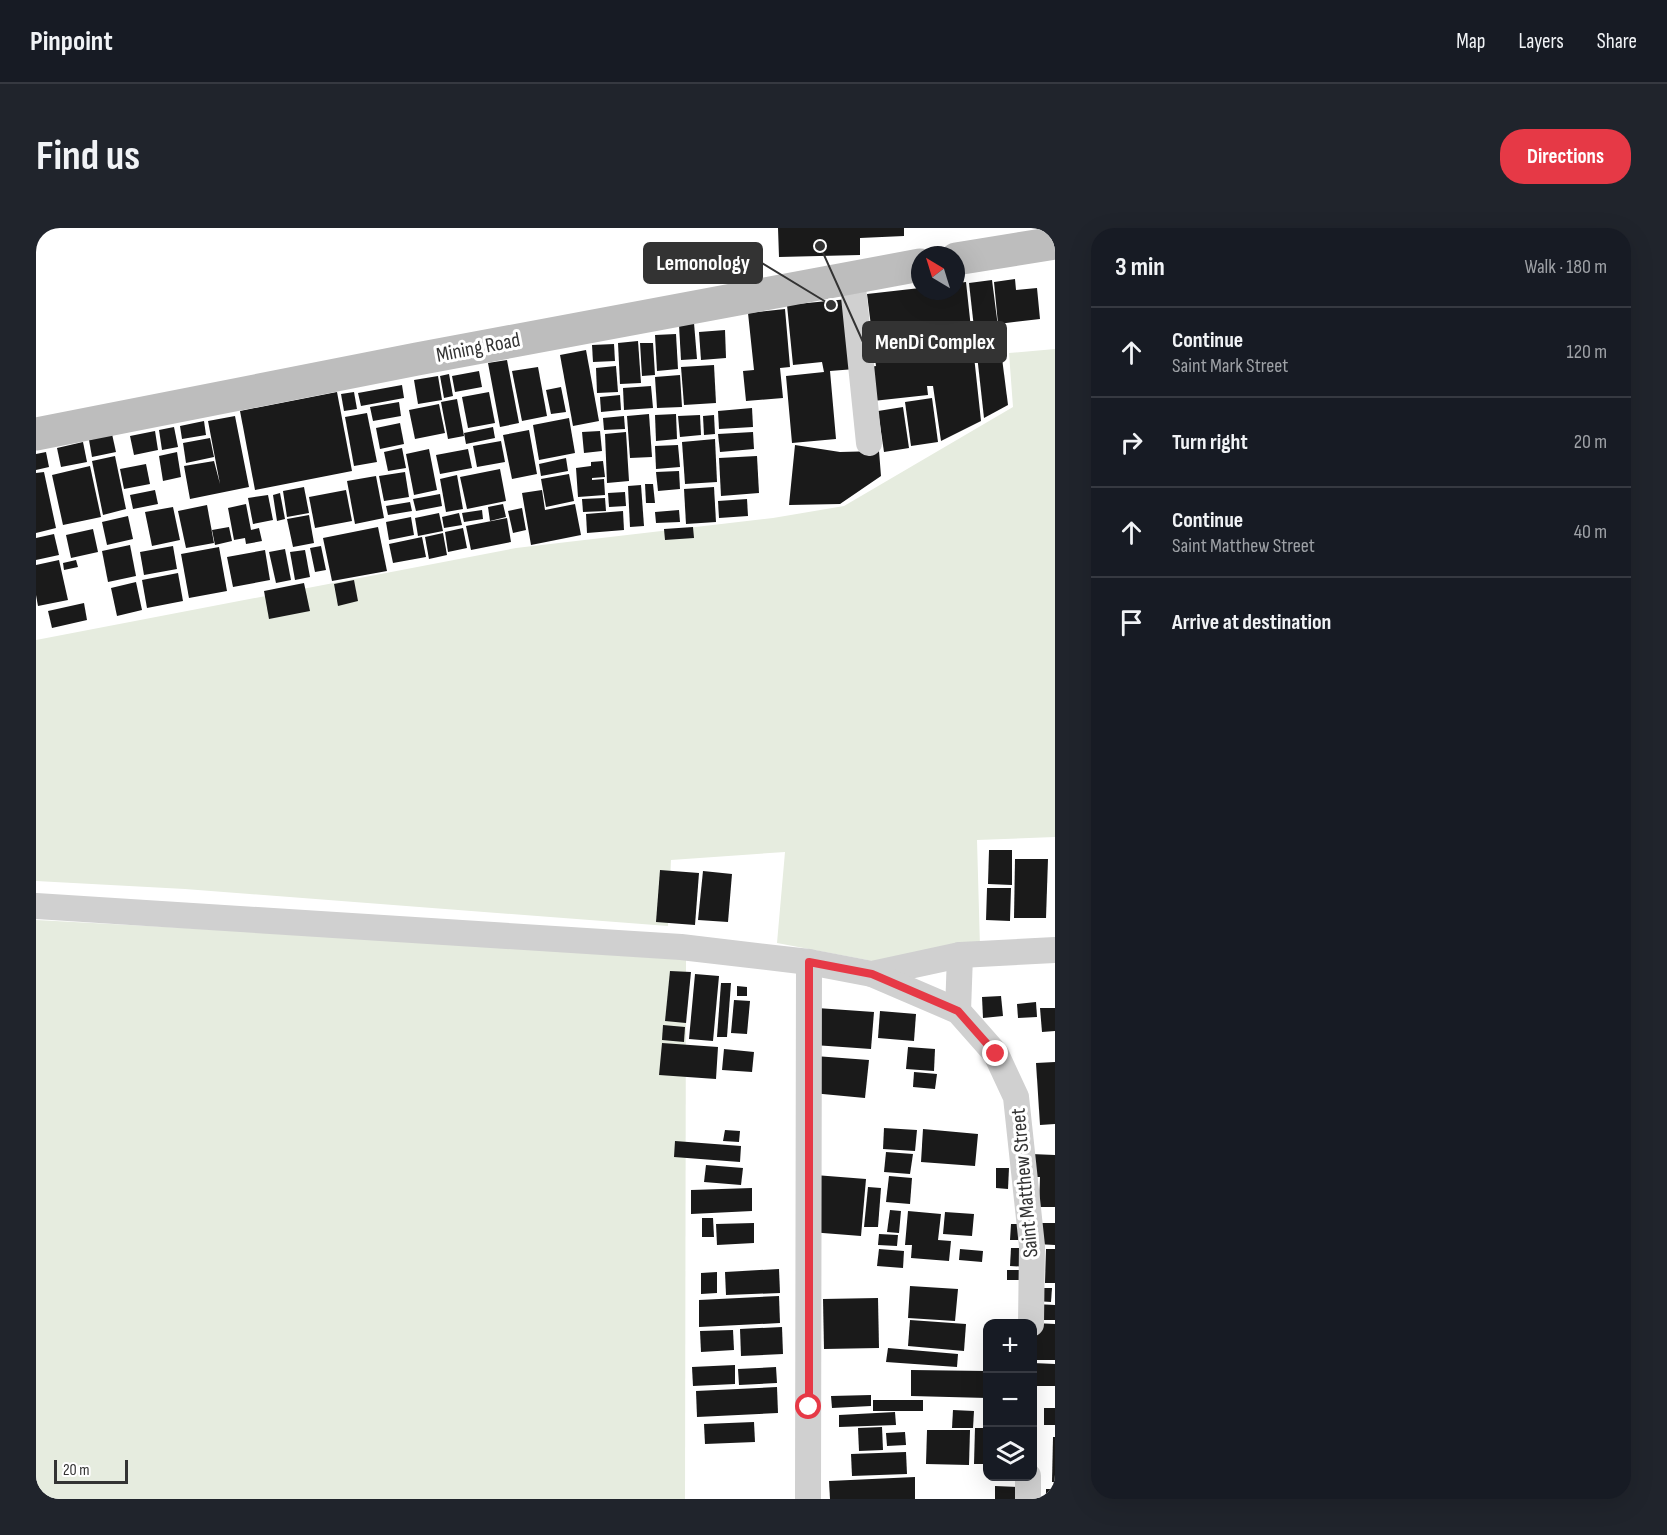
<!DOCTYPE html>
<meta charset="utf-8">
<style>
:root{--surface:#171b24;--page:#20242c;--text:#f1f3f6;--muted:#9ea1a6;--line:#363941;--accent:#e63946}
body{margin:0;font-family:"Sofia Sans Condensed",sans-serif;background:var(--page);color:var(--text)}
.controls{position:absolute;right:18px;bottom:18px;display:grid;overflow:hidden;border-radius:12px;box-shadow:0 6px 24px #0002}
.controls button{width:54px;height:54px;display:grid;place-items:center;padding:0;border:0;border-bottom:2px solid var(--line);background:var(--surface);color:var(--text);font:30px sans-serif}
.compass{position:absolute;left:875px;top:18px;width:54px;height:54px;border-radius:50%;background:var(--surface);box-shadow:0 6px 24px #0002;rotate:322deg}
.scale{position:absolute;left:18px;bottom:15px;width:74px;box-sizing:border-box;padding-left:6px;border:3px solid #333;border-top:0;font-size:16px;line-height:21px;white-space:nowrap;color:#333;-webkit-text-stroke:4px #fff;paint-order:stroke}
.stop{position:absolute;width:18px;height:18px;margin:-14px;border:4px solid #e63946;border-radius:50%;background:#fff}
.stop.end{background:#e63946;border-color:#fff;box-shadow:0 2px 6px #0008}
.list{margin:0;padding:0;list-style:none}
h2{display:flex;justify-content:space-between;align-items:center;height:78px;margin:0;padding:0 24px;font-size:26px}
h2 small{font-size:20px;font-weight:400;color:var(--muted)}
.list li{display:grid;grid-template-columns:39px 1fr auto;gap:18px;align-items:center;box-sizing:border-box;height:90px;padding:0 24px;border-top:2px solid var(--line)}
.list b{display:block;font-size:22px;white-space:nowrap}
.list p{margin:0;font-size:20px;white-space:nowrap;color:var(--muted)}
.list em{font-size:20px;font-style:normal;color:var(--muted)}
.icon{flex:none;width:33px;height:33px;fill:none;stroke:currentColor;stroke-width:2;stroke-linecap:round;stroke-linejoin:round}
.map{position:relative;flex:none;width:1019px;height:1271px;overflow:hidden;border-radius:24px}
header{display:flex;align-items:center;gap:36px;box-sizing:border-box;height:84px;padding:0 30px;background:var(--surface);border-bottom:2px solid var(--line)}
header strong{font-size:28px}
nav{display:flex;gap:33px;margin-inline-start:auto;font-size:21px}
.intro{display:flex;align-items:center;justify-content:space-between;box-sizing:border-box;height:144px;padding:0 36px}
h1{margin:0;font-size:42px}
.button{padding:15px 27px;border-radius:24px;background:var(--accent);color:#fff;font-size:21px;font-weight:700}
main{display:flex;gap:36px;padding:0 36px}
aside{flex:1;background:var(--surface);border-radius:24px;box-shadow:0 6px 24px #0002}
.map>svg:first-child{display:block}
.green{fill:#e6ecdf}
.building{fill:#1a1a1a}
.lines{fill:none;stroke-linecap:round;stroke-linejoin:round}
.street{stroke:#d0d0d0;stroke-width:26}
.secondary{stroke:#bdbdbd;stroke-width:33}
.route{stroke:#e63946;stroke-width:8}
.labels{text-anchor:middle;stroke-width:6;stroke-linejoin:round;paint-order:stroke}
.street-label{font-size:21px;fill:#333;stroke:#fff}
.leader{fill:none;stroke:#333;stroke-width:2}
.callout-dot{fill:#333;stroke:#fff;stroke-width:2}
.callout{fill:#333;stroke:#333;stroke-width:2}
.callout-label{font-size:22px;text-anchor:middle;font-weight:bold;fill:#fff}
</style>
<header>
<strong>Pinpoint</strong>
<nav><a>Map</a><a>Layers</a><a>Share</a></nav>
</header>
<div class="intro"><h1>Find us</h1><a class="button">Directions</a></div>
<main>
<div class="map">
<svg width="1019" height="1271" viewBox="0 0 1019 1271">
<rect width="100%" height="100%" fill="#fff"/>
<g class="green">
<polygon points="1019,121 1019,609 941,612 944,719 842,734 741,715 749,624 635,632 632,698 149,661 0,653 0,412 480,320 737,290 808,278 977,179 973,125"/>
<polygon points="0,692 650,727 649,1271 0,1271"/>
</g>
<g class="building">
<polygon points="742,0 868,0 868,8 824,10 824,27 743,29"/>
<polygon points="979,51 980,62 1001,60 1004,91 962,96 958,54"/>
<polygon points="956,52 972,177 948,190 933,55"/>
<polygon points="930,54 945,193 905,213 897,158 891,158 892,167 837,173 833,139 840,138 831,66 884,60 884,63 920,63 920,55"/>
<polygon points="812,71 819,141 794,143 800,211 756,215 750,148 788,144 786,134 757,137 751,77"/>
<polygon points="749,81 754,139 744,140 747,170 710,173 707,143 718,142 712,85"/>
<polygon points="658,95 661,131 645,132 643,97"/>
<polygon points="689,102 690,130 665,132 663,104"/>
<polygon points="640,106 642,141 621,143 619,107"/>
<polygon points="602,113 605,155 584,156 582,115"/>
<polygon points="604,115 617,115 619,147 606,148"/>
<polygon points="578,116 579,133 557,134 556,117"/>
<polygon points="550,122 563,193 537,198 524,127"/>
<polygon points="471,132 483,195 464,199 452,135"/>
<polygon points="678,137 680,175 648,177 645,139"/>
<polygon points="580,138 582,164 561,165 560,140"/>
<polygon points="502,139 511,188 486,193 476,143"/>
<polygon points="443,143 446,159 419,164 416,148"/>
<polygon points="413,146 417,168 408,170 404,148"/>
<polygon points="644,147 646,179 621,180 619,149"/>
<polygon points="402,148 406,172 382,176 378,152"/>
<polygon points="366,157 368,170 325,178 322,165"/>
<polygon points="615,158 617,180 588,182 587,160"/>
<polygon points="525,159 530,184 515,186 510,162"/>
<polygon points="301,164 316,243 219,262 204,183"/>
<polygon points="318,164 321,181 308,183 305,166"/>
<polygon points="453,164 459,195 432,200 426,169"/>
<polygon points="584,167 585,182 565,184 564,169"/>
<polygon points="896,170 902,214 875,218 869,174"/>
<polygon points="421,171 428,208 412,211 405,174"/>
<polygon points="363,174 365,188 337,193 334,179"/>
<polygon points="403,176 409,205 379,211 373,182"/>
<polygon points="867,179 873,220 848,224 842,183"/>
<polygon points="716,180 717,199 683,201 682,183"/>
<polygon points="331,185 341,234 318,238 309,189"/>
<polygon points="613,186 616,229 594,230 591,188"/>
<polygon points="640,186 641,211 620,213 619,187"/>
<polygon points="664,187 665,207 644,209 642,188"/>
<polygon points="678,187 679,206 668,207 667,188"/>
<polygon points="199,188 213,259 154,271 148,238 178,233 184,256 172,193"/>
<polygon points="588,188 589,201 568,202 567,190"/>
<polygon points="533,190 539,225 503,232 497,197"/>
<polygon points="168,193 170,207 146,211 144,198"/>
<polygon points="364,195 368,216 344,221 340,200"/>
<polygon points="138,199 142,219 126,222 123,202"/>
<polygon points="457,199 459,210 430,216 428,205"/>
<polygon points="493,202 501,246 476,251 467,207"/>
<polygon points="119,203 122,222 98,227 94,208"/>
<polygon points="564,203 566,223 548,225 546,204"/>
<polygon points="590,204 593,253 571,255 569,206"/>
<polygon points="717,204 718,221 684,224 682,206"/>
<polygon points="76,206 80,224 56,229 53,212"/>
<polygon points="174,210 178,229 150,235 147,215"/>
<polygon points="679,211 681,254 649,256 646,214"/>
<polygon points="465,213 469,234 441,239 437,218"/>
<polygon points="47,214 51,234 25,239 21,220"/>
<polygon points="642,217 644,239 620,241 619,218"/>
<polygon points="759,217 804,224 843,223 845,248 804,276 753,277"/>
<polygon points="366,220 370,240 352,243 348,224"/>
<polygon points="393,221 401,262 378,267 370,226"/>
<polygon points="432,221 436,240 404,246 400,227"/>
<polygon points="10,224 13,239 0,242 0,226"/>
<polygon points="141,224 145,249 127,253 123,228"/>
<polygon points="79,228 90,281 67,287 56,233"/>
<polygon points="721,228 723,265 685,268 683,230"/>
<polygon points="530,230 532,243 505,248 503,236"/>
<polygon points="567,233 569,249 556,250 556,252 568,251 569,267 542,269 540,240 555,238 555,234"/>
<polygon points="110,236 114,256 88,261 84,241"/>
<polygon points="54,238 65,289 27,297 16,247"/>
<polygon points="464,241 470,273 431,281 424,249"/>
<polygon points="643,243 644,261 622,263 620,244"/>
<polygon points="8,244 20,300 0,305 0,245"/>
<polygon points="369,244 373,269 348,273 343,248"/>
<polygon points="533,246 538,273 510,279 505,251"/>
<polygon points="421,247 427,281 410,284 404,251"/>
<polygon points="340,248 348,290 319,296 311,253"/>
<polygon points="609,256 617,256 619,275 610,275"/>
<polygon points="605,257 608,298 594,299 592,258"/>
<polygon points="268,259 273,285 251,289 247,263"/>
<polygon points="678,259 680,294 650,296 648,261"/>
<polygon points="119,262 122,276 97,281 94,267"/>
<polygon points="310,262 316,293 279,300 273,269"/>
<polygon points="506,262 509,282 539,276 545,307 495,317 486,265"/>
<polygon points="589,264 590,278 573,279 572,265"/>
<polygon points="244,265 249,291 241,293 237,267"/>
<polygon points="404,266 406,278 380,283 377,271"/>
<polygon points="232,267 237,292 217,296 212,270"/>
<polygon points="569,270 570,283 547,284 546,271"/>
<polygon points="711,271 712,288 683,290 682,273"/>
<polygon points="374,274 376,283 352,287 350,278"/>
<polygon points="210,276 215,302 223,300 226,313 210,316 209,310 198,312 192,280"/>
<polygon points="467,276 470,289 454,293 452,279"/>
<polygon points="171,277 178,315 150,320 142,283"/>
<polygon points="137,279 144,312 116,318 109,284"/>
<polygon points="486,280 490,302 477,305 472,283"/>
<polygon points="446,282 447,291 428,294 426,285"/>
<polygon points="643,282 644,294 620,295 619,284"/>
<polygon points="587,283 588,302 551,305 550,286"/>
<polygon points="403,285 407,303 382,308 379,290"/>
<polygon points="423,285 426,297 408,300 406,289"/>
<polygon points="273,287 278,315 257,319 251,291"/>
<polygon points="92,288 97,311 71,317 66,294"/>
<polygon points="375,289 378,307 353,312 350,294"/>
<polygon points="471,290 475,314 435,322 430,298"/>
<polygon points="193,299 196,313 179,317 176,302"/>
<polygon points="342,299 351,343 296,353 287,310"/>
<polygon points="657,299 658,310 629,312 628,301"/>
<polygon points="427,300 431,320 412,324 409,304"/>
<polygon points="57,301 62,324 35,330 30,307"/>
<polygon points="407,305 411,327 393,331 389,309"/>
<polygon points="18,306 23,327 0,332 0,310"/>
<polygon points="386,309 390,329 357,335 353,316"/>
<polygon points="94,317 100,348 72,354 66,323"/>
<polygon points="137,318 141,341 108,347 104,324"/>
<polygon points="285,318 290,342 279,344 274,320"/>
<polygon points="183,319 191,363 153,370 145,326"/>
<polygon points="249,321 255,352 240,355 233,324"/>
<polygon points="229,322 234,352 197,359 191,329"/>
<polygon points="269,322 274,349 259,352 254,324"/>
<polygon points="23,332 32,372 2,378 0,367 0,337"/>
<polygon points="40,332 42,339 28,342 27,335"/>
<polygon points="142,345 147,373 111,380 106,352"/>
<polygon points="318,352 322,373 302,378 298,356"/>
<polygon points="100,354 106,382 81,388 75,360"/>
<polygon points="268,355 274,383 233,391 228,363"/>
<polygon points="48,375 51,392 16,400 12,383"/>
<polygon points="953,622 976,622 976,657 952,656"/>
<polygon points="979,631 1012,631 1010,690 978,690"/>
<polygon points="624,642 663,645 659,697 620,694"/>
<polygon points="667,643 696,646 692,694 662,692"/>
<polygon points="951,660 975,660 974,693 950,692"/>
<polygon points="634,743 655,744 650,795 629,793"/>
<polygon points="659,746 683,748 677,813 653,811"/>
<polygon points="685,755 695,755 691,809 681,809"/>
<polygon points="701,758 711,759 711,768 701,768"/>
<polygon points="965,768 967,788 947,790 946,769"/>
<polygon points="698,772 714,773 711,806 695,805"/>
<polygon points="1000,774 1001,789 982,790 981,776"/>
<polygon points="781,780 838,784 835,821 778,817"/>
<polygon points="1004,780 1019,780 1019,803 1006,804"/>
<polygon points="844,783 880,786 878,813 842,810"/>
<polygon points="627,797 649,799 648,814 626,812"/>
<polygon points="626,815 682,819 680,851 623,847"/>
<polygon points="872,819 899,821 898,843 870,841"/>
<polygon points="688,821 718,824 716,844 686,842"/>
<polygon points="779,828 833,832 829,870 776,865"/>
<polygon points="1019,834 1019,896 1004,897 1000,835"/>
<polygon points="878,844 901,846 899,861 877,859"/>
<polygon points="848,900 881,902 879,923 847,921"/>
<polygon points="887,901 942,906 939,938 885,934"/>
<polygon points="689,902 704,903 703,914 687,913"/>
<polygon points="639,913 705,918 704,934 638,929"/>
<polygon points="850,924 877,926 874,946 848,944"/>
<polygon points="995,926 1019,927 1019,979 1003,979 1004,949 994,949"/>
<polygon points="670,937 707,940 705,957 668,954"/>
<polygon points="960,940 973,940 972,961 960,960"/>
<polygon points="779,947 830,951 825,1008 774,1004"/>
<polygon points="853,948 876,950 874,976 850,974"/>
<polygon points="832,959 845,960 842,999 828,999"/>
<polygon points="716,960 716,983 655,986 655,962"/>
<polygon points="854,982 865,983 863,1005 851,1004"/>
<polygon points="872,983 905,986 902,1012 915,1013 913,1033 875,1030 876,1017 869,1017"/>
<polygon points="909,984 938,986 936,1008 907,1006"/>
<polygon points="666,990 677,990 678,1009 666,1009"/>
<polygon points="718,995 718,1015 681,1017 680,996"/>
<polygon points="1000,995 1019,995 1019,1017 1000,1016"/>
<polygon points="975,996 985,996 984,1012 974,1012"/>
<polygon points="843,1006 862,1007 861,1018 842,1017"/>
<polygon points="975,1020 994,1020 993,1039 974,1038"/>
<polygon points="843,1021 868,1023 867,1040 841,1038"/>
<polygon points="924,1021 947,1023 946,1034 923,1032"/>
<polygon points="1010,1021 1019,1021 1019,1055 1009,1055"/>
<polygon points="743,1041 744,1065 690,1067 689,1044"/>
<rect x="971" y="1042" width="19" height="10"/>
<polygon points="681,1044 681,1065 665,1066 665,1045"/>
<polygon points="874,1058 922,1061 919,1093 872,1090"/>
<polygon points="1001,1060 1016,1060 1015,1074 1000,1073"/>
<polygon points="743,1068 744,1095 663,1099 663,1072"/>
<polygon points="842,1070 843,1120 788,1121 787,1071"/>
<polygon points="999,1076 1019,1077 1019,1092 999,1092"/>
<polygon points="874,1092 930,1096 928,1123 872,1118"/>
<polygon points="998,1095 1019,1096 1019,1132 997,1132"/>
<polygon points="746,1099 747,1126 705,1128 704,1101"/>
<polygon points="697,1102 698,1122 665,1124 664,1103"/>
<polygon points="852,1120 922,1126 921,1139 850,1134"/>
<polygon points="997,1135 1019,1136 1019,1158 996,1158"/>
<polygon points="699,1137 699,1156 657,1158 656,1139"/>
<polygon points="740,1139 741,1155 703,1157 702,1141"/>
<polygon points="875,1142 951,1143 951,1170 875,1168"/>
<polygon points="741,1159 742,1185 661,1189 660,1163"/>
<polygon points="835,1167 835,1178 796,1180 795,1168"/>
<rect x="837" y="1172" width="50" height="11"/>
<rect x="1008" y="1180" width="11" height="17"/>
<polygon points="917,1182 938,1183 937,1200 916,1200"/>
<polygon points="859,1184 860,1197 803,1199 803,1187"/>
<polygon points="718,1194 719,1214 669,1216 668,1196"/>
<polygon points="846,1199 847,1222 823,1223 822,1200"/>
<polygon points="939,1200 951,1200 951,1236 938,1236"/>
<polygon points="891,1202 934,1202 933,1237 890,1236"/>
<polygon points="869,1204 870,1217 851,1218 850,1205"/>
<polygon points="1017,1209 1019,1209 1019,1254 1016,1254"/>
<polygon points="870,1224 871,1246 816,1248 815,1226"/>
<polygon points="879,1249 879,1271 794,1271 793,1253"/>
<polygon points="959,1258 982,1259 981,1271 959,1271"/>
<rect x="1010" y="1261" width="9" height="10"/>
</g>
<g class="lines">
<g class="street">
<polyline points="816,49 833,215"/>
<polyline points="0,678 645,719 773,734 836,746 924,727 1019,722"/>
<polyline points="836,746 922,783 960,826 980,869 996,1018 995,1096"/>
<polyline points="922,783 924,727"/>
<polyline points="772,1271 773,734"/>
<polyline points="992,1271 992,1248"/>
</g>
<g class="secondary">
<polyline points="920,31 1019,15"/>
<polyline points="0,206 381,131 884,37"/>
</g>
</g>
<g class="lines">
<polyline class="route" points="773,1179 773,734 836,746 922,783 960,826"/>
</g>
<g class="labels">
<g class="street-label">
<text transform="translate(442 119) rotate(-11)" y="7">Mining Road</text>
<text transform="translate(988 955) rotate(-95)" y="7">Saint Matthew Street</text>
</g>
</g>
<path class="leader" d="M795 77L726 35M784 18L827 114"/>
<g class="callout-dot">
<circle cx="795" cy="77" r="6"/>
<circle cx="784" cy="18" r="6"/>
</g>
<g class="callout">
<rect x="608" y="15" width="118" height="40" rx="6"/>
<rect x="827" y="94" width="143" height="40" rx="6"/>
</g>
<g class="callout-label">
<text x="667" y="42">Lemonology</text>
<text x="899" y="121">MenDi Complex</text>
</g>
</svg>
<div class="controls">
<button>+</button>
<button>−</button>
<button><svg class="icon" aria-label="layers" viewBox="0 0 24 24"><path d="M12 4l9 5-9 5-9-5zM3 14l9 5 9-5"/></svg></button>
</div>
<svg class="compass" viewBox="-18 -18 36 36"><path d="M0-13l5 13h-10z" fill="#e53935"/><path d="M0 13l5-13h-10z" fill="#9ea1a6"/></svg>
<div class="scale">20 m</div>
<div class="stop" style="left:773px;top:1179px"></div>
<div class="stop end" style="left:960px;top:826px"></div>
</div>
<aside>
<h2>3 min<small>Walk · 180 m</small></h2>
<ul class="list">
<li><svg class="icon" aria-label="ahead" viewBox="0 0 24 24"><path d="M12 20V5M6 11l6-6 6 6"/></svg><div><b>Continue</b><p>Saint Mark Street</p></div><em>120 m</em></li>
<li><svg class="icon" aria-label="right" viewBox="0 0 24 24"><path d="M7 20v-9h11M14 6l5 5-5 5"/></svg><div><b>Turn right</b></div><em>20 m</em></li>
<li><svg class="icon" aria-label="ahead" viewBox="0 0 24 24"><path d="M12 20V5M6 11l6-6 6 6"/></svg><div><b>Continue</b><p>Saint Matthew Street</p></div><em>40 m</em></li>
<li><svg class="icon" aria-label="arrive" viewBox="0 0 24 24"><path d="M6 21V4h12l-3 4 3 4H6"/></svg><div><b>Arrive at destination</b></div></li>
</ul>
</aside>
</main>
